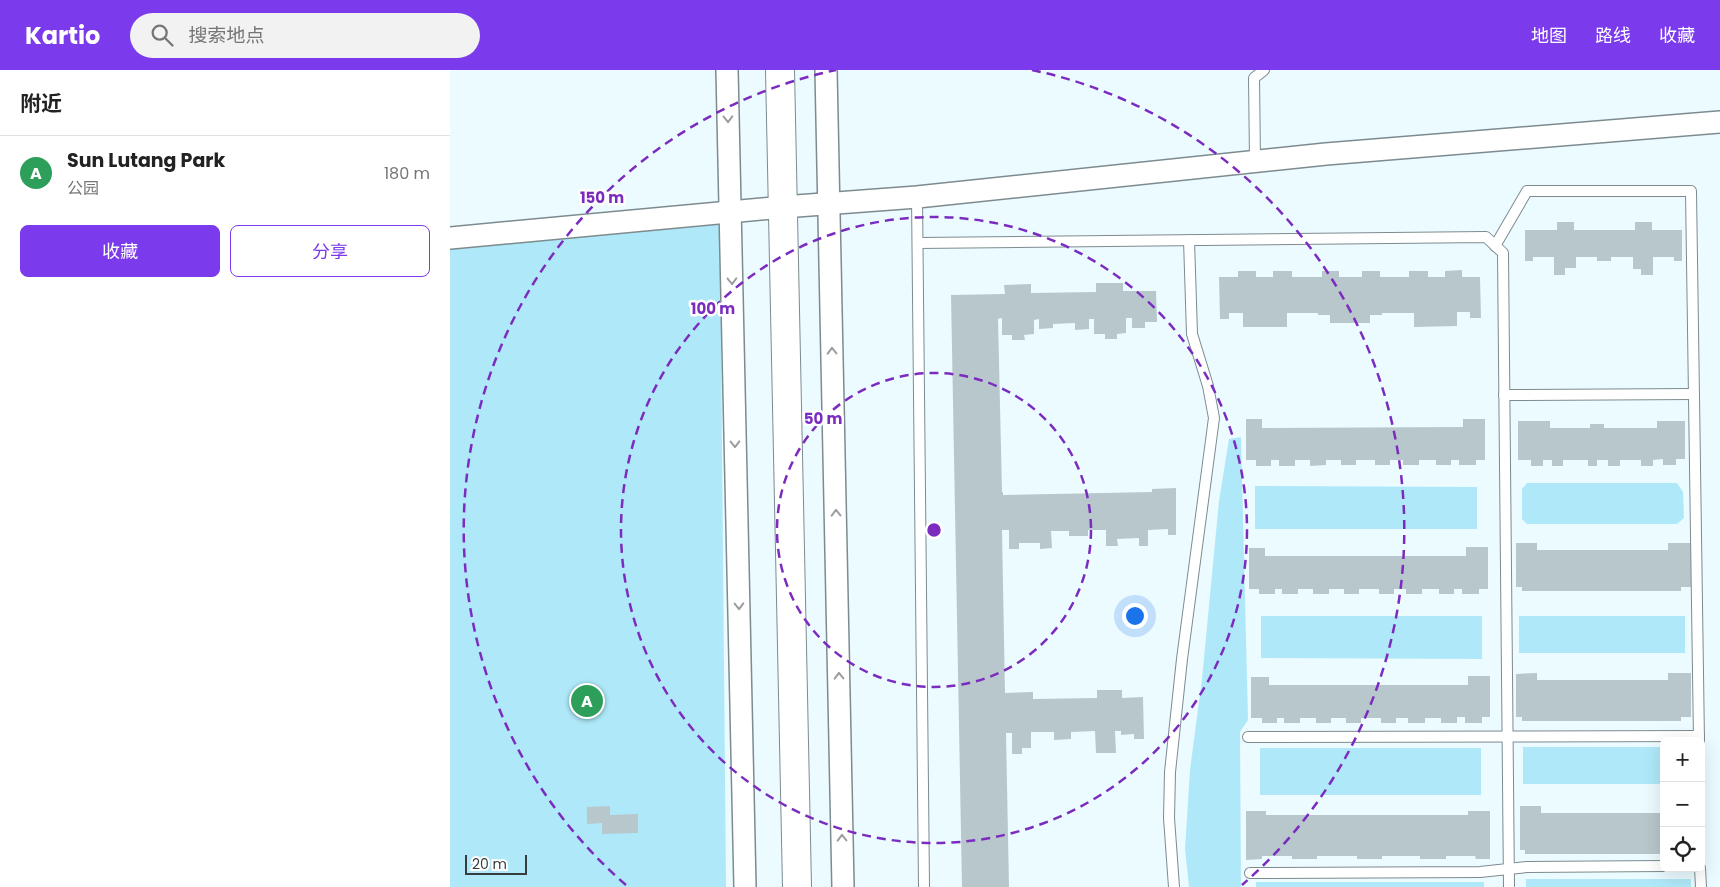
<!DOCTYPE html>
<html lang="zh">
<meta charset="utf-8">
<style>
:root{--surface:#fff;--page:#f2f2f2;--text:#222;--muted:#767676;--line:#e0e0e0;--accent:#7c3aed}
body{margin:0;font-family:Poppins,"Noto Sans SC",sans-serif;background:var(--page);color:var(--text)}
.controls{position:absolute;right:15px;bottom:15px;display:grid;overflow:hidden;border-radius:8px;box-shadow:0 5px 20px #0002}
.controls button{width:45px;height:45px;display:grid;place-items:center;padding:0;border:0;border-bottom:1px solid var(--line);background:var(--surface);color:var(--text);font:25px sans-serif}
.scale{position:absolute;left:15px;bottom:12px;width:62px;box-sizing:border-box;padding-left:5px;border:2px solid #373d3f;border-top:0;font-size:14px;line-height:18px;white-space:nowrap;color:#373d3f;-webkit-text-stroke:4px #fff;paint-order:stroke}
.you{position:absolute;left:684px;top:545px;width:18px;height:18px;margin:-12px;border:4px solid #fff;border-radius:50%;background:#1a73e8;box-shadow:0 0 0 8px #1a73e833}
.badge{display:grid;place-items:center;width:32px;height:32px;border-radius:50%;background:var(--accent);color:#fff;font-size:16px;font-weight:700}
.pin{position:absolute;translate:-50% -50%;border:2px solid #fff;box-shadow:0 1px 5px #0006}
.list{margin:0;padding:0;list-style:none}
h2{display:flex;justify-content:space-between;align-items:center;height:65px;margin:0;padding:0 20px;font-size:21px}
h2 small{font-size:16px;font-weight:400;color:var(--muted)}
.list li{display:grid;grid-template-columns:32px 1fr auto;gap:15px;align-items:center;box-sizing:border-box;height:75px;padding:0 20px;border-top:1px solid var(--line)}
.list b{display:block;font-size:19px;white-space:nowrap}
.list p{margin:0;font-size:16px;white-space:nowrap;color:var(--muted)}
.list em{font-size:16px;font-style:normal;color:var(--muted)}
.actions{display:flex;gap:10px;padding:15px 20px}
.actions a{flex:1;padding:11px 0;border:1px solid var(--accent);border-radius:8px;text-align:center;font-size:18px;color:var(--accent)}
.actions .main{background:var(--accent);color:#fff}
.icon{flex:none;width:28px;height:28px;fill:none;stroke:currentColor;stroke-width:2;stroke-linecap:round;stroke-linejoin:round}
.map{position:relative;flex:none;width:1270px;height:817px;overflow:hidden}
header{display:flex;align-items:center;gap:30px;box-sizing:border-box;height:70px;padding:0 25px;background:var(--accent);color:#fff}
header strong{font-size:24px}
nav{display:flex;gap:28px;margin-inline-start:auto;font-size:18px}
.search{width:350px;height:45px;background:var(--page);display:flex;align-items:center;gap:12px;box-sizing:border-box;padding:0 18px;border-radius:28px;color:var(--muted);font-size:19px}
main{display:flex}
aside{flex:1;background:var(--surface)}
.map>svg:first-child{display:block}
.green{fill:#afe9f9}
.building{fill:#b8c7cc}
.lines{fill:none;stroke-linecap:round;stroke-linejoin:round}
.service-casing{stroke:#7d8b8f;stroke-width:12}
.minor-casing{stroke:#7d8b8f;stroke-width:24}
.primary-casing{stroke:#7d8b8f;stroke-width:30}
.service{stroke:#fff;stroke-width:10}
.minor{stroke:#fff;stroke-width:21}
.primary{stroke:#fff;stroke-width:28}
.oneway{stroke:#9b9e9f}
.ring{fill:none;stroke:#7b2cbf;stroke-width:2.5;stroke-dasharray:9 6}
.centre{fill:#7b2cbf;stroke:#fff;stroke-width:2.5}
.ring-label{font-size:15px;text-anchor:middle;font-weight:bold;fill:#7b2cbf;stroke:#fff;stroke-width:5;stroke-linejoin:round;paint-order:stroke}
</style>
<header>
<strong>Kartio</strong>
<div class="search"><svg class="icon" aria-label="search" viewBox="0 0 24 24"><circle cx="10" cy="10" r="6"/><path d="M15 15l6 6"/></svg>搜索地点</div>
<nav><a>地图</a><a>路线</a><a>收藏</a></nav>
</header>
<main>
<aside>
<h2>附近<small></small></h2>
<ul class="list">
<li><span class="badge" style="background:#2e9e5b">A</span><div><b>Sun Lutang Park</b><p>公园</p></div><em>180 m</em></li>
</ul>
<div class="actions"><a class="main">收藏</a><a>分享</a></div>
</aside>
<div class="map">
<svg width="1270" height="817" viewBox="0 0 1270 817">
<rect width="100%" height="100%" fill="#ebfbff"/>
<g class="green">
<polygon points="270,153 276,817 0,817 0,178"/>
<polygon points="791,367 798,650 790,662 791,817 739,817 735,779 740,700 752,609 769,431 779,369"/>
<polygon points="1077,413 1227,413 1233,422 1234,448 1227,454 1077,454 1072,449 1072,419"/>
<polygon points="805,416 1027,417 1027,459 805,459"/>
<polygon points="811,546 1032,546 1032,589 811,588"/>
<rect x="1069" y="546" width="166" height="37"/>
<rect x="1073" y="677" width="141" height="37"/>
<rect x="810" y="678" width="221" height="47"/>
<rect x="1076" y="809" width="165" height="8"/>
<rect x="806" y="812" width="228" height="5"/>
</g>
<g class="building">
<polygon points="1107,152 1124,152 1124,160 1185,160 1185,152 1202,152 1202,160 1232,160 1232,191 1224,191 1224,187 1203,187 1203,205 1191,205 1191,199 1183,199 1183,187 1161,187 1161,191 1147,191 1147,187 1126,187 1126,198 1115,198 1115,205 1104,205 1104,187 1083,187 1083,191 1075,191 1075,160 1107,160"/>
<polygon points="1012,200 1012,207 1030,207 1031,248 1020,248 1020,242 1007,242 1007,256 964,257 964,243 932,243 932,245 920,245 920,253 880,253 880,245 868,245 868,243 837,243 837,257 793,257 793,243 779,243 779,249 770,249 769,207 788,207 788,201 806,201 806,207 823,207 823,201 842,201 842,207 872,207 872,201 889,201 889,207 912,207 912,201 930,201 930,207 959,207 959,201 978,201 978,207 995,207 995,201"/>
<polygon points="646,213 673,213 673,221 706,221 707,252 695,252 695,258 682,258 682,248 676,248 676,263 667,264 667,269 655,269 655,264 644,264 644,249 639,249 639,259 625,260 625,253 603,254 603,258 589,259 589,249 584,250 584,264 574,265 575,270 562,270 562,265 552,265 552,248 548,249 552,422 553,422 553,425 702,422 702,419 726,418 726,465 718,465 718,459 698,460 698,476 689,476 689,468 667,469 668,476 656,476 656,460 638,460 638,466 619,466 619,461 601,461 602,478 590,479 590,473 569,473 569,479 559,479 559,460 552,460 555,623 583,622 583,629 647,628 647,620 672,620 672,628 693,627 694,669 684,669 684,664 671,665 671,661 665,661 666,683 646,683 645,661 621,662 621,669 604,670 604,662 581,662 581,678 572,678 572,684 562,684 562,663 556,663 559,817 512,817 501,225 555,224 554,215 581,214 581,223 646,222"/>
<polygon points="796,349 812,349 812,358 1013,357 1013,349 1035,349 1035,390 1026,390 1026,395 1009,395 1009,390 1001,390 1001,395 986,395 986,390 969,390 969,395 953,395 953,390 940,390 940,395 925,395 925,390 906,390 906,395 891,395 891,390 876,390 876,395 860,396 860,390 845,390 845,396 829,396 829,390 821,390 821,396 806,396 806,390 796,390"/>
<polygon points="1068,351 1100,351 1100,358 1140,358 1140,354 1154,354 1154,358 1207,358 1207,351 1235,351 1235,389 1226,389 1226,395 1213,395 1213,389 1203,390 1203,396 1191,396 1191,390 1170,390 1170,396 1158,396 1158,390 1147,390 1147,396 1138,396 1138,390 1113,390 1113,396 1102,396 1102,390 1093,390 1093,396 1081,396 1081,390 1068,390"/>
<polygon points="1066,473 1087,473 1087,480 1218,480 1218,473 1241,473 1241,517 1231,517 1231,521 1072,521 1072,517 1066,517"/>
<polygon points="1016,477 1038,477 1038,519 1029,519 1029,524 1012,524 1012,519 1004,519 1004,524 989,524 989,519 972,519 972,524 956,524 956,519 944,519 944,524 929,524 929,519 909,519 909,524 894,524 894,519 879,519 879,524 863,524 863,519 848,519 848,524 832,524 832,519 825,519 825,524 809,524 809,519 799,519 799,478 815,478 815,486 1016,486"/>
<polygon points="1087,603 1087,610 1218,610 1218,603 1241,603 1241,647 1231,647 1231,651 1072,651 1072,647 1066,647 1066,604"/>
<polygon points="1018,606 1040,606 1040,647 1032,647 1032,653 1015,653 1015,647 1007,647 1007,653 991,653 991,648 975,648 975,653 958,653 958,648 946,648 946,653 931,653 931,648 911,648 911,653 896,653 896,648 881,648 881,653 866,653 866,648 850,648 850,653 834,653 834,648 827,648 827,653 812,653 812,648 801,648 801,607 819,607 819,615 1018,615"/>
<polygon points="160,736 160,745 188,744 188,763 152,764 152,753 137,754 137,737"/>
<polygon points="1070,736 1091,736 1091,743 1214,743 1214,784 1075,784 1075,780 1070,780"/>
<polygon points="796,741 816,741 816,745 1018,745 1018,741 1040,741 1040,789 1026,789 1025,786 996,786 996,789 970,789 970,786 932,786 932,789 907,789 907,786 867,786 867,789 842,789 842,786 812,786 812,789 796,790"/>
</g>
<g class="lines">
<g class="service-casing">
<g id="service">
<polyline points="805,91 804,8 814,0"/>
<polyline points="467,127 474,817"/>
<polyline points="468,173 1036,167 1053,183 1059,817"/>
<polyline points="1045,176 1077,121 1241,121 1249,671"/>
<polyline points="1054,325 1244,324"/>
<polyline points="798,667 1249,666"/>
<polyline points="1250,798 1251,817"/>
<polyline points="800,803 1030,802 1077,797 1214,796"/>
<polyline points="724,817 719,748 720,702 732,589 764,348 758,316 742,264 739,170"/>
</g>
</g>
<g class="minor-casing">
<g id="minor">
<polyline points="277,0 295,817"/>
<polyline points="376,0 393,817"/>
<polyline points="0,168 333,137 467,127 876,84 1270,52"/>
</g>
</g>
<g class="primary-casing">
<polyline id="primary" points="330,0 347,817"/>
</g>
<use href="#service" class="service"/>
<use href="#minor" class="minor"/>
<use href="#primary" class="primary"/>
</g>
<defs><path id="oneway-chevron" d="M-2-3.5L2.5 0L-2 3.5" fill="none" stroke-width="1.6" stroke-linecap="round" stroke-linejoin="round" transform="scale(1.25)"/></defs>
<g class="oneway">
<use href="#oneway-chevron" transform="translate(278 49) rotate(89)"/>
<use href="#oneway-chevron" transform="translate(282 211) rotate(89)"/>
<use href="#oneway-chevron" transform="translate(382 281) rotate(-91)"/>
<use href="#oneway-chevron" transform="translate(285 374) rotate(89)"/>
<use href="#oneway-chevron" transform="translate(386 443) rotate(-91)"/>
<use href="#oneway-chevron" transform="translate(289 536) rotate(89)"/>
<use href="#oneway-chevron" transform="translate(389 606) rotate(-91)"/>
<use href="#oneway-chevron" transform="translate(392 768) rotate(-91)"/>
</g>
<g class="ring">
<circle cx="484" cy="460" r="157"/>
<circle cx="484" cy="460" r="313"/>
<path d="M176 815A470 470 0 0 1 386 0M582 0A470 470 0 0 1 792 815"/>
</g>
<circle cx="484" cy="460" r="8" class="centre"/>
<g class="ring-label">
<text x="152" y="133">150 m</text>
<text x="263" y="244">100 m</text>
<text x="373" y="354">50 m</text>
</g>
</svg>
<div class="controls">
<button>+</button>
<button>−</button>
<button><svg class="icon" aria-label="locate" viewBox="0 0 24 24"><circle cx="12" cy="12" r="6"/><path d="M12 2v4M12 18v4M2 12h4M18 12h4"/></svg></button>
</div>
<div class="scale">20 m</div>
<div class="you"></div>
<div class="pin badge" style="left:137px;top:631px;background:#2e9e5b">A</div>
</div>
</main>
